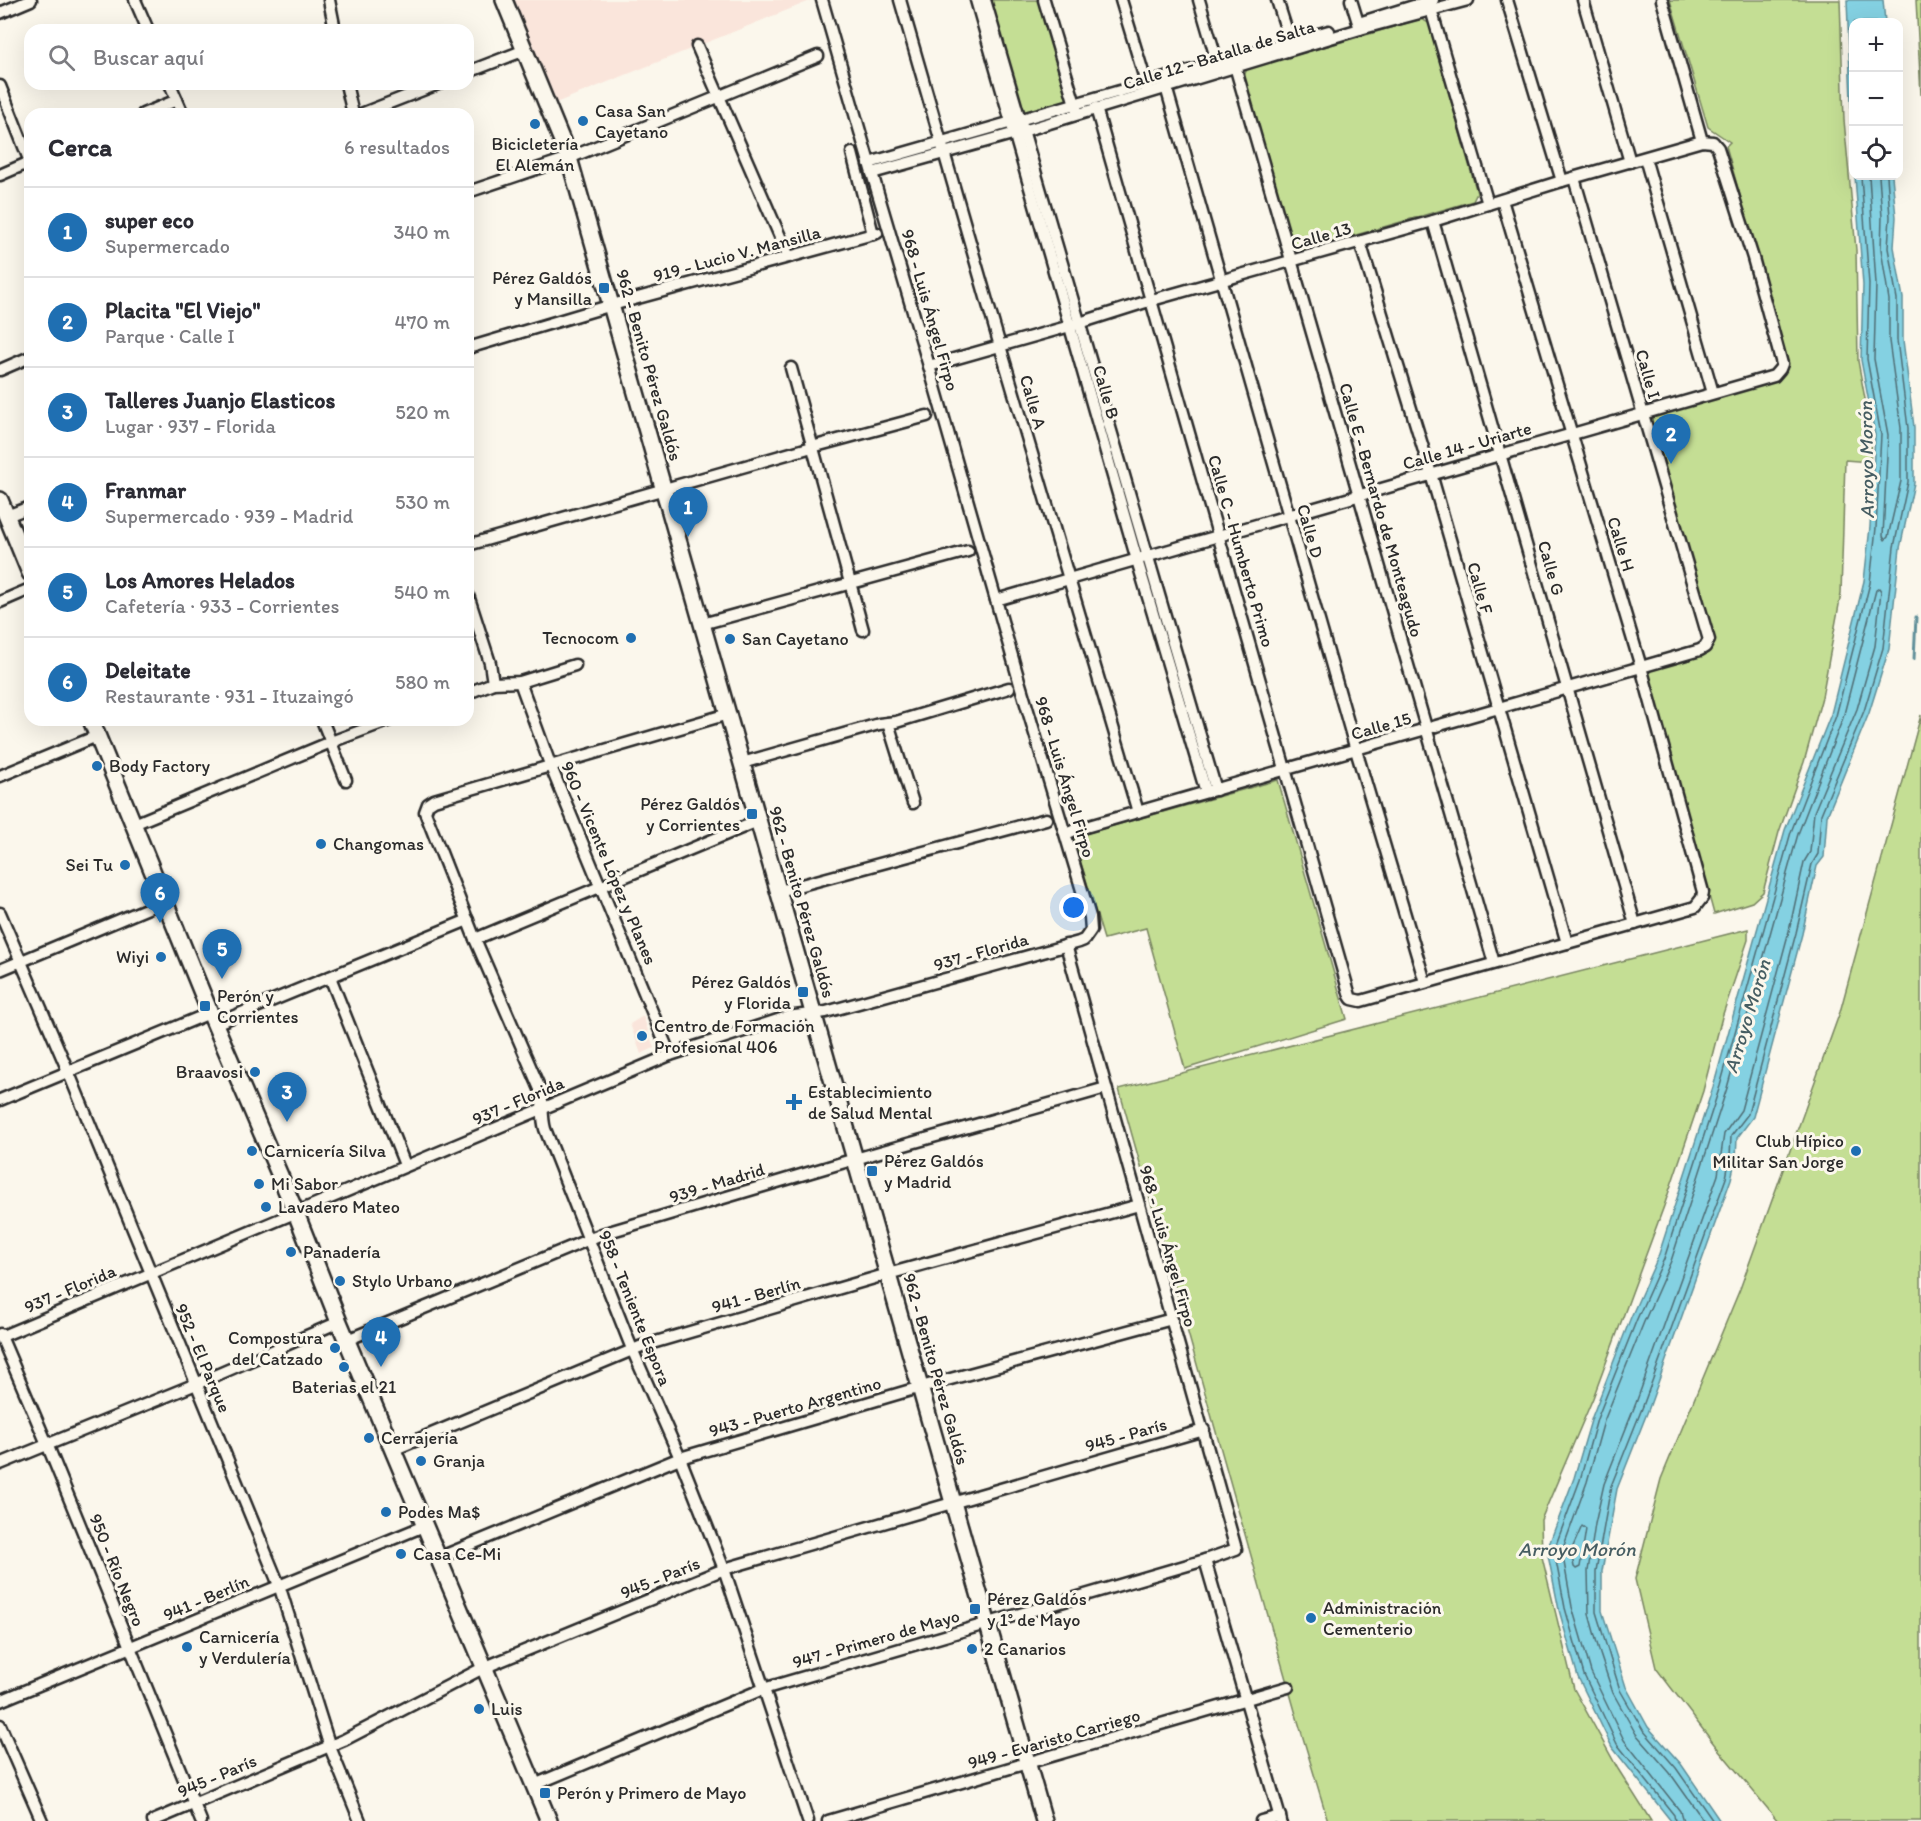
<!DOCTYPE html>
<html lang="es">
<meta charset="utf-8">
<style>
:root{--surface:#fff;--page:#f7f7f7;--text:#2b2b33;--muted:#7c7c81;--line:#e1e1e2;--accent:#1f6fb2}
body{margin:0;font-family:Itim,sans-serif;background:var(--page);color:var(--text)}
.controls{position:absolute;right:18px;top:18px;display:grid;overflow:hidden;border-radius:12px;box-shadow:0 6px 24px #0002}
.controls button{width:54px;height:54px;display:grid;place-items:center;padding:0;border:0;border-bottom:2px solid var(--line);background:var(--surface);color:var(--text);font:30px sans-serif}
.you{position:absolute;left:1074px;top:908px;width:21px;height:21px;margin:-15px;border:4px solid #fff;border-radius:50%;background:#1a73e8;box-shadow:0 0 0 9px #1a73e833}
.badge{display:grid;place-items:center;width:39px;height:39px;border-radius:50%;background:var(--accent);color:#fff;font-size:20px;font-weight:700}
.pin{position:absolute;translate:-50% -50px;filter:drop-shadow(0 2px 3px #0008)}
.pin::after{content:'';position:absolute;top:32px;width:21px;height:18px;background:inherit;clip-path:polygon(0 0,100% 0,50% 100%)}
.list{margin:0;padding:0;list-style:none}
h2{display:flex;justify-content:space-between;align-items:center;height:78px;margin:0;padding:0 24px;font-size:26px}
h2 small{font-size:20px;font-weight:400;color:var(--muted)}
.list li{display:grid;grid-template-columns:39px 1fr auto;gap:18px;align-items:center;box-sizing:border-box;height:90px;padding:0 24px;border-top:2px solid var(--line)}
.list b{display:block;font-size:22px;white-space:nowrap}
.list p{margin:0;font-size:20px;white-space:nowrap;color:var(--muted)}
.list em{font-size:20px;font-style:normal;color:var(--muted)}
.icon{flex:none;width:33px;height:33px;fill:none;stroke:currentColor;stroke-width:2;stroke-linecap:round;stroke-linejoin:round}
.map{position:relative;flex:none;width:1921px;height:1821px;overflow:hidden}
.search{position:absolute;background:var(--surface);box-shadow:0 6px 24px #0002;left:24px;top:24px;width:450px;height:66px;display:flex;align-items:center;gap:15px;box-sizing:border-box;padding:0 21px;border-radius:18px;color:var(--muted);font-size:22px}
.panel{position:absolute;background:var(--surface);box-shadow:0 6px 24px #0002;left:24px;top:108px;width:450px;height:618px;border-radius:18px}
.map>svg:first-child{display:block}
.built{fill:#fae5db}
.green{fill:#c4de94;stroke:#788460;stroke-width:1.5}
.water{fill:#84d1e2;stroke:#608f99;stroke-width:1.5}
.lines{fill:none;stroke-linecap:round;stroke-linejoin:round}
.shore{stroke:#4f6d74;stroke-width:1.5}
.stream{stroke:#608f99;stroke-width:3}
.minor-casing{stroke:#2b2b2b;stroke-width:15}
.secondary-casing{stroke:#2b2b2b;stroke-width:20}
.minor{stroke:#fbf7ec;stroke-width:10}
.secondary{stroke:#fbf7ec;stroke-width:15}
.poi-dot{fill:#1f6fb2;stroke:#fbf7ec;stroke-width:2}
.labels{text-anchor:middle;stroke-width:6;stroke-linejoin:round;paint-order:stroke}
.street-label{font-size:18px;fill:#2b2b2b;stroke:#fbf7ec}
.poi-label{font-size:18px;fill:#2b2b2b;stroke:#fbf7ec;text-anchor:start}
.water-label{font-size:20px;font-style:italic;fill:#465d62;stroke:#fbf7ec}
</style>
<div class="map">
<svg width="1921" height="1821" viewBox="0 0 1921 1821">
<rect width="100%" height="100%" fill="#fbf7ec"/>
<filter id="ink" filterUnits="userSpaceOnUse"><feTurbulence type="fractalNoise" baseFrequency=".0167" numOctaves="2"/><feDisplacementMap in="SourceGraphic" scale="12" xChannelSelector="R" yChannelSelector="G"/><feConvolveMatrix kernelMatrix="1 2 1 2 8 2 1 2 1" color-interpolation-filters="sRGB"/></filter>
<g filter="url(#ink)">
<g class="built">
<polygon points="514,0 810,0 810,1 553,104"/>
<polygon points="643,1016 654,1048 641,1054 630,1024"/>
</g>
<g class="green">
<polygon points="985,0 1044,0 1075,105 1020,121"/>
<polygon points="1670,0 1840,0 1844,120 1856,250 1858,361 1872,437 1870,462 1845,460 1841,594 1822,697 1804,762 1779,832 1763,892 1752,902 1714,914 1647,670 1712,642 1651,421 1656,413 1781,376 1788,365 1726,146 1730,142 1708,127"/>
<polygon points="1916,0 1921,0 1921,95"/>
<polygon points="1421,19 1429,23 1477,193 1473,201 1301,251 1292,244 1244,76 1247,69"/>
<polygon points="1921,715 1921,1821 1778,1821 1714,1744 1656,1668 1635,1579 1661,1479 1740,1289 1840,1012"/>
<polygon points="1278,780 1347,1019 1185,1069 1146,928 1104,939 1073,837"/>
<polygon points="1748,929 1748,940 1722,1017 1703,1091 1664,1206 1593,1398 1541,1520 1542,1557 1574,1689 1618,1769 1651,1821 1328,1821 1295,1711 1119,1089"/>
</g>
<g class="water">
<polygon points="1847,0 1883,0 1885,22 1854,22 1853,150"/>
<polygon points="1855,176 1892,176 1896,217 1894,247 1903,298 1903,340 1914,427 1914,483 1900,548 1889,649 1869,713 1827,816 1824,857 1817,866 1802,934 1753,1117 1737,1138 1736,1158 1731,1179 1649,1408 1617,1489 1602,1571 1602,1611 1626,1687 1648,1727 1681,1764 1720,1821 1671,1821 1612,1747 1578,1677 1559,1610 1547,1550 1574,1478 1592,1417 1631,1317 1658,1257 1714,1084 1785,830 1831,714 1864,581 1870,527 1875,435 1861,360 1863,285"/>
</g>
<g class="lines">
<g class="shore">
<polyline points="1869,176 1876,284 1874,359 1888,435 1883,536 1885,540 1888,537 1901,481 1901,428 1889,341 1889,300 1881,249 1882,217 1879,176"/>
<polygon points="1582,1526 1586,1529 1580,1567 1576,1569 1574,1567 1571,1551"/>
<polyline points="1675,1821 1674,1815 1617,1744 1584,1675 1565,1608 1554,1550 1580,1480 1597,1419 1637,1319 1664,1259 1720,1086 1791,832 1836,716 1870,583 1876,528 1881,435 1867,359 1869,284 1861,176"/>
<polyline points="1683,1821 1680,1811 1624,1740 1591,1672 1572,1607 1562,1551 1587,1482 1604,1421 1644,1322 1671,1261 1727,1088 1798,834 1843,718 1876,590 1879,588 1881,591 1875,646 1857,709 1814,812 1810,852 1804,862 1789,931 1741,1110 1724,1134 1718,1175 1636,1403 1604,1484 1595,1524 1588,1571 1589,1614 1600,1654 1613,1693 1636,1734 1670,1773 1704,1821"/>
<polyline points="1713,1821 1676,1768 1643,1730 1620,1690 1596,1612 1596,1571 1611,1486 1643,1406 1726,1178 1730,1157 1731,1136 1748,1114 1796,933 1812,864 1818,854 1821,814 1864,711 1883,648 1894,547 1908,482 1908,428 1897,340 1897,299 1888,248 1890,217 1887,176"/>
</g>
<polyline class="stream" points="1914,659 1916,617"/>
<g class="minor-casing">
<g id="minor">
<polyline points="135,0 148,30"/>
<polyline points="329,0 335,30"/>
<polyline points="900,0 1000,346 1138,812"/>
<polyline points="976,0 1137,560 1206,792"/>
<polyline points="985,0 1216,790"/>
<polyline points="1044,0 1077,111"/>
<polyline points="1121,0 1148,89"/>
<polyline points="1199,0 1219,68"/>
<polyline points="1277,0 1292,47"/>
<polyline points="1351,0 1360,29"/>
<polyline points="1507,0 1562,181"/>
<polyline points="1583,0 1630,162"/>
<polyline points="1662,0 1702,141"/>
<polyline points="1430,6 1488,204"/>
<polyline points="0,13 31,0"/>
<polyline points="1362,22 1433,0"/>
<polyline points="697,46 789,257"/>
<polyline points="1235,66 1494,963"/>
<polyline points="468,72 525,50"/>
<polyline points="170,84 183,114"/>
<polyline points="346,84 353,114"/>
<polyline points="0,86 30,162 0,175"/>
<polyline points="1166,87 1356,750 1425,982"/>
<polyline points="1096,108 1350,996 1352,999 1361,1001 1695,907 1702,898 1703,892 1641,667 1502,200"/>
<polyline points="143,114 177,100"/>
<polyline points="361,114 438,84"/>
<polyline points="852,153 873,234"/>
<polyline points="1645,158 1713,393"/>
<polyline points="869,163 1329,31"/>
<polyline points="872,173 1023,131 1360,29 1468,0"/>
<polyline points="468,192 569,158 818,56"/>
<polyline points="1433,221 1635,924"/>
<polyline points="1360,242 1431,474 1567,943"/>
<polyline points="468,348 612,305 877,233"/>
<polyline points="929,366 1070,326 1152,300 1433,221 1562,181 1702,141 1713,142 1718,148 1753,258 1782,364 1780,369 1774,376 996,600"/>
<polyline points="791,368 863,630"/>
<polyline points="0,370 30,357"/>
<polyline points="7,516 30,507"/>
<polyline points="468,545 812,447 927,416"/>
<polyline points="468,595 490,663 493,683"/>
<polyline points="0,602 30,589"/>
<polyline points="702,624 968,551"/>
<polyline points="520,682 551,767 670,1055"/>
<polyline points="468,693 493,683 520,682 575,665"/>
<path d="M728 714 434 800 428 804 425 812 475 939 540 1089C544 1102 541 1115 545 1129L632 1349 680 1458 724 1569 808 1821"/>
<polyline points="322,720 346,780"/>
<polyline points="888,723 913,803"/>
<polyline points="742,763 879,724 896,722 1009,688"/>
<polyline points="0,776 97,736"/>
<polyline points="134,824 331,742 390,720"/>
<polyline points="1066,834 1075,830 1700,650 1705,647 1709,640 1574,178"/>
<polyline points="779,891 1046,819"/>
<polyline points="0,913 68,1071 279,1585 330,1747 360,1821"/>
<polyline points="475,939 758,821"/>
<polyline points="0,970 165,901"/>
<polyline points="330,977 405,1165"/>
<polyline points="215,1024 468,920"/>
<polyline points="0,1100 210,1013"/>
<polyline points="0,1334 47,1444 201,1821"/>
<polyline points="0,1337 670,1055 787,1017 826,1012 1079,942 1084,940 1091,930 1090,917 1020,684 929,366 872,173 822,0"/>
<polyline points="347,1340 602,1234 855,1159 1106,1088"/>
<polyline points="393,1450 642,1346 888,1274 1139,1205"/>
<polyline points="0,1464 196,1384 339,1322"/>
<polyline points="438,1558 680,1458 921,1387 1172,1319"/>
<polyline points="1205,1560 1281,1821"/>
<polyline points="0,1701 424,1526"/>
<polyline points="0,1725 42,1821"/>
<polyline points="534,1785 763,1689 1205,1560 1236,1549 1066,945"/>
<polyline points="153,1821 344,1740 483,1668 724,1569 1204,1430"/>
<polyline points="828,1821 1288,1687"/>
<polyline points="1261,1821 1280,1816"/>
</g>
</g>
<g class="secondary-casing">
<g id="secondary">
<polyline points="504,0 569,158 1044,1821"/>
<polyline points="0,500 30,573"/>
<polyline points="91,720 211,1015 296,1213 339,1322 549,1821"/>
</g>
</g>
<use href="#minor" class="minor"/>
<use href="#secondary" class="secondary"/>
</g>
</g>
<g class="poi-dot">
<circle cx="583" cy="121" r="6"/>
<circle cx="535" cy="124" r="6"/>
<rect x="598" y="282" width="12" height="12" rx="3"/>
<circle cx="631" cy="638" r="6"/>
<circle cx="730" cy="639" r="6"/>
<circle cx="97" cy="766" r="6"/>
<rect x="746" y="808" width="12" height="12" rx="3"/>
<circle cx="321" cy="844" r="6"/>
<circle cx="125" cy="865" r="6"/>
<circle cx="161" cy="957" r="6"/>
<rect x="797" y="986" width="12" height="12" rx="3"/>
<rect x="199" y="1000" width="12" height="12" rx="3"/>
<circle cx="642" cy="1036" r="6"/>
<circle cx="255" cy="1072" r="6"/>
<path d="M791 1093h6v6h6v6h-6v6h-6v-6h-6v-6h6z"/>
<circle cx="252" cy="1151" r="6"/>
<circle cx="1856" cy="1151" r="6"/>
<rect x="866" y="1165" width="12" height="12" rx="3"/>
<circle cx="259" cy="1184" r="6"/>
<circle cx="266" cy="1207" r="6"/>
<circle cx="291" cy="1252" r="6"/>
<circle cx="340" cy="1281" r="6"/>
<circle cx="335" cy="1348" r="6"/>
<circle cx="344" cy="1367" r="6"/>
<circle cx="369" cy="1438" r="6"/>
<circle cx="421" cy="1461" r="6"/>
<circle cx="386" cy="1512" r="6"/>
<circle cx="401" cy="1554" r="6"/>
<rect x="969" y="1603" width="12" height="12" rx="3"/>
<circle cx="1311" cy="1618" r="6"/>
<circle cx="187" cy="1647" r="6"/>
<circle cx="972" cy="1649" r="6"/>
<circle cx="479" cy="1709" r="6"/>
<rect x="539" y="1787" width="12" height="12" rx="3"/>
</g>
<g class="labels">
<g class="street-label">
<text transform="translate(1219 55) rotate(-17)" y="6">Calle 12 - Batalla de Salta</text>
<text transform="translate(1321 236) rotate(-16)" y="6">Calle 13</text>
<text transform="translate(737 254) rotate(-15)" y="6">919 - Lucio V. Mansilla</text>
<text transform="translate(930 310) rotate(74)" y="6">968 - Luis Ángel Firpo</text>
<text transform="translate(649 365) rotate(74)" y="6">962 - Benito Pérez Galdós</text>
<text transform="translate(1648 374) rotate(74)" y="6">Calle I</text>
<text transform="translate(1106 392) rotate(74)" y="6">Calle B</text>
<text transform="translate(1033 402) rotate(74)" y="6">Calle A</text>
<text transform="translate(1467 446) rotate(-16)" y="6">Calle 14 - Uriarte</text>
<text transform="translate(1381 510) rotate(74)" y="6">Calle E - Bernardo de Monteagudo</text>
<text transform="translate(1310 531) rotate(74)" y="6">Calle D</text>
<text transform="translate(1621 544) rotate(73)" y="6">Calle H</text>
<text transform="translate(1241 551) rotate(74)" y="6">Calle C - Humberto Primo</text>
<text transform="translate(1551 568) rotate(74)" y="6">Calle G</text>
<text transform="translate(1480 588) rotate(74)" y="6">Calle F</text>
<text transform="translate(1381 726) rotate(-16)" y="6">Calle 15</text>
<text transform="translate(1065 777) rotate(73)" y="6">968 - Luis Ángel Firpo</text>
<text transform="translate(609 863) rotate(67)" y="6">960 - Vicente López y Planes</text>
<text transform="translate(802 902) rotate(74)" y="6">962 - Benito Pérez Galdós</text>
<text transform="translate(981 952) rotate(-16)" y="6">937 - Florida</text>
<text transform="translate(518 1101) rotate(-23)" y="6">937 - Florida</text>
<text transform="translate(717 1183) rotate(-17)" y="6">939 - Madrid</text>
<text transform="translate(1168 1246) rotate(74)" y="6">968 - Luis Ángel Firpo</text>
<text transform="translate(70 1289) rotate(-23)" y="6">937 - Florida</text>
<text transform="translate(756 1295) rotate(-16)" y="6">941 - Berlín</text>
<text transform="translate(635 1308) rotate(68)" y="6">958 - Teniente Espora</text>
<text transform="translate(203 1358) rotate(67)" y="6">952 - El Parque</text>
<text transform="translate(936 1369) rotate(74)" y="6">962 - Benito Pérez Galdós</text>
<text transform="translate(795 1407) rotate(-16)" y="6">943 - Puerto Argentino</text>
<text transform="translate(1126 1435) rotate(-16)" y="6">945 - París</text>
<text transform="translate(117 1570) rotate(68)" y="6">950 - Río Negro</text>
<text transform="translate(660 1578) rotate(-22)" y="6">945 - París</text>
<text transform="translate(206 1598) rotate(-23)" y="6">941 - Berlín</text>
<text transform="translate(876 1639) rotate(-16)" y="6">947 - Primero de Mayo</text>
<text transform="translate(1054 1739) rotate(-16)" y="6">949 - Evaristo Carriego</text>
<text transform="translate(217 1776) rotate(-23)" y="6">945 - París</text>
</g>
<g class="poi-label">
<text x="595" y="117">Casa San<tspan x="595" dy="21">Cayetano</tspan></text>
<text x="535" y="150" text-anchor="middle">Bicicletería<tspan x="535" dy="21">El Alemán</tspan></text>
<text x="592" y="284" text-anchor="end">Pérez Galdós<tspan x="592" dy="21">y Mansilla</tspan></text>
<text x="619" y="644" text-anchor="end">Tecnocom</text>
<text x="742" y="645">San Cayetano</text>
<text x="109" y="772">Body Factory</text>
<text x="740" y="810" text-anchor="end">Pérez Galdós<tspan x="740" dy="21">y Corrientes</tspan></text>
<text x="333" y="850">Changomas</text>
<text x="113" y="871" text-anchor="end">Sei Tu</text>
<text x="149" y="963" text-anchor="end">Wiyi</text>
<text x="791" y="988" text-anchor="end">Pérez Galdós<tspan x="791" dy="21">y Florida</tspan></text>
<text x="217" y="1002">Perón y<tspan x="217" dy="21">Corrientes</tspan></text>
<text x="654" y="1032">Centro de Formación<tspan x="654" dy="21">Profesional 406</tspan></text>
<text x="243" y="1078" text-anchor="end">Braavosi</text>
<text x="808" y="1098">Establecimiento<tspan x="808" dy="21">de Salud Mental</tspan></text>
<text x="1844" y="1147" text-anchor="end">Club Hípico<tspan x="1844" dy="21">Militar San Jorge</tspan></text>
<text x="264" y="1157">Carnicería Silva</text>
<text x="884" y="1167">Pérez Galdós<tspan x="884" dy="21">y Madrid</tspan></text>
<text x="271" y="1190">Mi Sabor</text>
<text x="278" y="1213">Lavadero Mateo</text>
<text x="303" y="1258">Panadería</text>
<text x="352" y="1287">Stylo Urbano</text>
<text x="323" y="1344" text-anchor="end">Compostura<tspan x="323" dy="21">del Catzado</tspan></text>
<text x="344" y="1393" text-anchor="middle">Baterias el 21</text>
<text x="381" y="1444">Cerrajería</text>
<text x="433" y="1467">Granja</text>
<text x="398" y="1518">Podes Ma$</text>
<text x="413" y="1560">Casa Ce-Mi</text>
<text x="987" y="1605">Pérez Galdós<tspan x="987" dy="21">y 1° de Mayo</tspan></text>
<text x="1323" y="1614">Administración<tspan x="1323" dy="21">Cementerio</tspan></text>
<text x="199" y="1643">Carnicería<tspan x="199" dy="21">y Verdulería</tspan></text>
<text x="984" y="1655">2 Canarios</text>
<text x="491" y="1715">Luis</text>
<text x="557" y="1799">Perón y Primero de Mayo</text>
</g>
<g class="water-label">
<text transform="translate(1866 460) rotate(-91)" y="7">Arroyo Morón</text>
<text transform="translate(1747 1016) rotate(-73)" y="7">Arroyo Morón</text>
<text x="1577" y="1556">Arroyo Morón</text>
</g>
</g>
</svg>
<div class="controls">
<button>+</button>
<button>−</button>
<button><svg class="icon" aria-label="locate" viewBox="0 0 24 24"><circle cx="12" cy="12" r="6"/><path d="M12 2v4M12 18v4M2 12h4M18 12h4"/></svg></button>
</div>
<div class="you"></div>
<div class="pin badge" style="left:688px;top:537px">1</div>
<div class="pin badge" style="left:1671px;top:464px">2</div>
<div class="pin badge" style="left:287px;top:1122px">3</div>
<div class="pin badge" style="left:381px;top:1367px">4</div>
<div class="pin badge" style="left:222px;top:979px">5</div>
<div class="pin badge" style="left:160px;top:923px">6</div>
<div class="search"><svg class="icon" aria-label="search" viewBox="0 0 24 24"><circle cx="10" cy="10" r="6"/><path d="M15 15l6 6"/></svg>Buscar aquí</div>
<section class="panel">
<h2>Cerca<small>6 resultados</small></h2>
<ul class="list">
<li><span class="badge">1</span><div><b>super eco</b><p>Supermercado</p></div><em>340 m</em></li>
<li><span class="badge">2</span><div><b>Placita &quot;El Viejo&quot;</b><p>Parque · Calle I</p></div><em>470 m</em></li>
<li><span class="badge">3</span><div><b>Talleres Juanjo Elasticos</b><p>Lugar · 937 - Florida</p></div><em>520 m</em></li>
<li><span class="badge">4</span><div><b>Franmar</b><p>Supermercado · 939 - Madrid</p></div><em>530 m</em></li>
<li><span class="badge">5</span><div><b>Los Amores Helados</b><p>Cafetería · 933 - Corrientes</p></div><em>540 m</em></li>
<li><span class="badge">6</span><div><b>Deleitate</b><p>Restaurante · 931 - Ituzaingó</p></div><em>580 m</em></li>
</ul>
</section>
</div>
